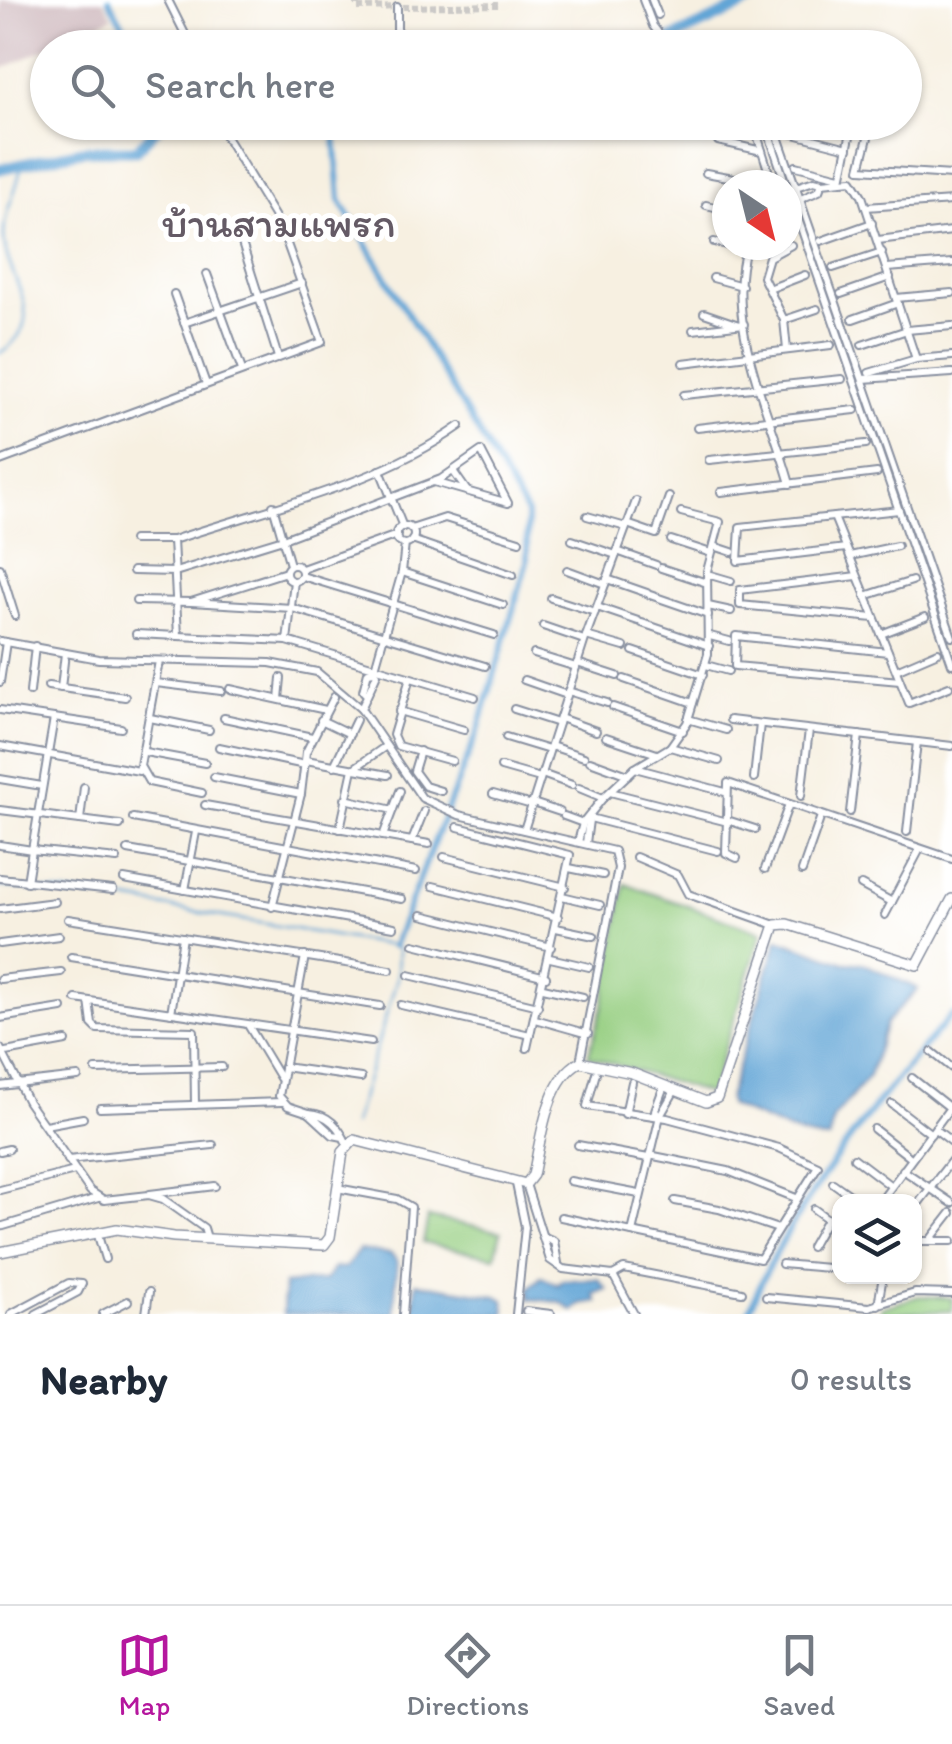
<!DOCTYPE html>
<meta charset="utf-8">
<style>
:root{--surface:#fff;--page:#f2f2f3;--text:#1f2937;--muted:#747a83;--line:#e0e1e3;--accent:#b5179e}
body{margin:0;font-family:Itim,"Playpen Sans Thai",sans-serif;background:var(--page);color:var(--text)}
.controls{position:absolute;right:30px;bottom:30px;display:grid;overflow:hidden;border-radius:20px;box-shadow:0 2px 8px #0004}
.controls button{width:90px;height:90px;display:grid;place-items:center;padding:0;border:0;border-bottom:2px solid var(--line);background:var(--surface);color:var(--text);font:50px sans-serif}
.compass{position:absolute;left:712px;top:170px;width:90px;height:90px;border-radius:50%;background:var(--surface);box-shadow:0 2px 8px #0004;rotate:145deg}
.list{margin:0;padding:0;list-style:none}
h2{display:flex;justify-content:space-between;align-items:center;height:130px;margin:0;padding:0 40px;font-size:42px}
h2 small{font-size:32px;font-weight:400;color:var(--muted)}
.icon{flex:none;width:55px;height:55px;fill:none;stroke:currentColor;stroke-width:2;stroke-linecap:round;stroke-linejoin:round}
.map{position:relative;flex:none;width:952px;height:1314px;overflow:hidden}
.search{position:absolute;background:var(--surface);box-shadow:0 2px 8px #0004;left:30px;right:30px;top:30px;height:110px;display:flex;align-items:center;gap:25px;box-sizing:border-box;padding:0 35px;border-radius:55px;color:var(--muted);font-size:38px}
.sheet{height:290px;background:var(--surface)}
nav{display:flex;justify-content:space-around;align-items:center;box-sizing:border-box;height:140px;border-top:2px solid var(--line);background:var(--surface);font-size:28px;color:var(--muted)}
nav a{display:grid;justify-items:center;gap:5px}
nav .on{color:var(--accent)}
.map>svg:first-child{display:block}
.industrial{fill:#d2bec2}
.green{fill:#97cf82;stroke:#597f70;stroke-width:2.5}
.water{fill:#62a5d6;stroke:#3e6a9a;stroke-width:2.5}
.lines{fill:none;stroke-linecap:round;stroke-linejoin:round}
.stream{stroke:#62a5d6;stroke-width:2.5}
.canal{stroke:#62a5d6;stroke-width:6}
.river{stroke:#62a5d6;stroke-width:11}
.minor-tunnel{stroke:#cbc9c7;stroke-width:6;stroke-dasharray:6 3;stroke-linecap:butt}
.minor-casing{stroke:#8990a0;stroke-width:10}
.tertiary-casing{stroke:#8990a0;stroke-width:12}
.minor{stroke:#fff;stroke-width:6}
.tertiary{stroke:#fff;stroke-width:9}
.labels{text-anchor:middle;stroke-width:10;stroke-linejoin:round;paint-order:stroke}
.quarter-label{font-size:42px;fill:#645a65;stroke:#fff}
</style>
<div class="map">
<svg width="952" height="1314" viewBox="0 0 952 1314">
<rect width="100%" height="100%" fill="#fff"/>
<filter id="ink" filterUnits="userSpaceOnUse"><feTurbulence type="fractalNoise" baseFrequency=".01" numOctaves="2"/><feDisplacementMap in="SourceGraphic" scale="20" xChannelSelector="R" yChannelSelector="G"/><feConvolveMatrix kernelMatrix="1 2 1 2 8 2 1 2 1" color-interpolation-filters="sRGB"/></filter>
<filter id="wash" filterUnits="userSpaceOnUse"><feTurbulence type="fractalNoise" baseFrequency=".0048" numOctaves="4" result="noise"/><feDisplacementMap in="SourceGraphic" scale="40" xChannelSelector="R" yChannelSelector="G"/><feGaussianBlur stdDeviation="2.25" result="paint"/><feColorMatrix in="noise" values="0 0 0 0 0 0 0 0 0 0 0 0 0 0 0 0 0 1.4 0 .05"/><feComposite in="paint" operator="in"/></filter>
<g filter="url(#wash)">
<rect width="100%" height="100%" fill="#f7f0e1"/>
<polygon class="industrial" points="0,0 103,0 113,17 0,70"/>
<g class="green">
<polygon points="625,884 762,932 710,1094 588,1056 602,1009"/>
<polygon points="428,1217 501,1232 495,1257 423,1243"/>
<polygon points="919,1296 952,1298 952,1311 880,1314 881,1308"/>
</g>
<g class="water">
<path d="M778 939 845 963H863L918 989 886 1023 869 1076 833 1119 829 1139C807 1141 751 1115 729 1105L728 1098Z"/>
<polygon points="359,1250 391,1254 397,1261 394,1314 283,1314 284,1284 325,1280 334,1268 345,1268"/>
<polygon points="541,1277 558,1285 563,1280 598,1279 607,1289 594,1294 597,1302 580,1304 573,1311 560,1302 530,1299 529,1288"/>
<polygon points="416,1283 497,1296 504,1300 505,1314 413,1314"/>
</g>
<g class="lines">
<g class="stream">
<path d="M0 353C55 317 3 279 4 234 4 210 18 190 21 166"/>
<polyline points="0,886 115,898 393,946 398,950 397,979 353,1125"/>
</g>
<g class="canal">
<polyline points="109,0 136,48"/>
<polyline points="334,122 340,200 527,514 527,562 478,731 393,946"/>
<path d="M748 1314C785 1214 880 1095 952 1015"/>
</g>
<g class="river">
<polyline points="652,48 755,0"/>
<polyline points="0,169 85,150 136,150 163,122"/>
</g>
</g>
</g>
<g filter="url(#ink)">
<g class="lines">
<polyline class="minor-tunnel" points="357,0 357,8 498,5"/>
<g class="minor-casing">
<g id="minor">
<polyline points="168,0 192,48"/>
<polyline points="643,0 653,26 670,48"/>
<polyline points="652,0 658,15"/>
<polyline points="397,48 397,7"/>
<polyline points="753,122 770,176 766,185"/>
<polyline points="765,122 786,185"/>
<polyline points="773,122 952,637"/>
<polyline points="872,122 860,169 952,175"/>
<polyline points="786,132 848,148"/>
<polyline points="718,141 762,151"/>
<polyline points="796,166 840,177"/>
<polyline points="706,173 767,184"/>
<polyline points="841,180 853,122"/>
<polyline points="822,183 852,180 862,196 916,359 869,373"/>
<polyline points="787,187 952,664"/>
<polyline points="706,205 727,210"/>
<polyline points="787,205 819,191 822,183 814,181 793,188"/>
<polyline points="866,207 952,201"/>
<polyline points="241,240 278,357"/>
<polyline points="878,240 952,231"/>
<polyline points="821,241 872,223"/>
<polyline points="714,242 727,245"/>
<polyline points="729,245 745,249"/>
<path d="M747 245C723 322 770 411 790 484"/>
<polyline points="833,268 882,252"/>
<polyline points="887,268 952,263"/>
<polyline points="207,274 242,370"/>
<polyline points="713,278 742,286"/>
<polyline points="769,289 805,275"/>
<polyline points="174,294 206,384"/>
<polyline points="841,294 890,277"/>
<polyline points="896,298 952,293"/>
<polyline points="704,313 736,324"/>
<polyline points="853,319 898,303"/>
<polyline points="784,320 817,309"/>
<polyline points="184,323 302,283"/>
<polyline points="693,330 744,324"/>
<polyline points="862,345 907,330 952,326"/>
<polyline points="787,350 784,320 763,277 769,257 791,245"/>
<polyline points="916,359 952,356"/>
<polyline points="683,363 831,345"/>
<polyline points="863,379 952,373"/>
<polyline points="684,395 842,379"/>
<polyline points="697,428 855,410"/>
<polyline points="709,460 866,444"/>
<polyline points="0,461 322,342 281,227 217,122"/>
<polyline points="380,470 403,527"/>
<polyline points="453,471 467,491"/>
<polyline points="721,492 877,473"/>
<polyline points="273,506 290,565"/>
<polyline points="587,516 626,527"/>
<polyline points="834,517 909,703 949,687"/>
<polyline points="627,524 656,534 669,497"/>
<circle cx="405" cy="535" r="9"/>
<polyline points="411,529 445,518 519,541"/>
<polyline points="133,540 173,540"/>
<polyline points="412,540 513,575"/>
<polyline points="572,540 616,555"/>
<polyline points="671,540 711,553"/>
<polyline points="714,546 732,552"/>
<polyline points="846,548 738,561 740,527 899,510"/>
<polyline points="617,551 656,565"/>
<polyline points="850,556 897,546"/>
<circle cx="294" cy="573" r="8"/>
<polyline points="0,568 15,616"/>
<polyline points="661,568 707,583"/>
<polyline points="302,569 397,535"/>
<polyline points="567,570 605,584"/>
<polyline points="133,571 175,572 283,539 441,479 481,451 508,503 434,482"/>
<polyline points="402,572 503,605"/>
<polyline points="707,574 731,581"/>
<polyline points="302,576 494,635"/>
<polyline points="857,576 740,590 740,605 874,618"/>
<polyline points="607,579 647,593"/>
<polyline points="650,595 708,615"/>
<polyline points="865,596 912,581"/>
<polyline points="551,598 595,612"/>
<polyline points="136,601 191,602 286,572"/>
<polyline points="191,602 292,608 485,666"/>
<polyline points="708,606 731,611"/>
<polyline points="597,607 638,621"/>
<polyline points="642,623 709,646"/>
<polyline points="543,626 584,640"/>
<path d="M136 634 178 636 173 540C268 508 377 485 460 426"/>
<polyline points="881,634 925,617"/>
<polyline points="178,636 287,641 475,697"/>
<polyline points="586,636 624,647"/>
<polyline points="710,636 729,641"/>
<polyline points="0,641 99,659 270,663 317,672 361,709 422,798 459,815 614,851 618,868 580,1062"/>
<polyline points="287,641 294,581"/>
<polyline points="633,651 703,675"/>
<polyline points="888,652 736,636 735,666 900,681"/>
<polyline points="534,654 576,667"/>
<polyline points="577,663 617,676"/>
<polyline points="706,665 728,671"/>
<polyline points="896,670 938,652"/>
<polyline points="410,678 393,735 398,746 452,761"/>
<polyline points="624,679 693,703"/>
<polyline points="524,680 567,695"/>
<polyline points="0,682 6,642"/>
<polyline points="156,683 221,691"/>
<polyline points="48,686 125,697"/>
<polyline points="61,688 65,653"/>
<polyline points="230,689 326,710"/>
<polyline points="568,691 607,703"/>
<polyline points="30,692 35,646"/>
<polyline points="366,694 363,691 368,672 374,671"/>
<polyline points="279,699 281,678"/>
<polyline points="613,707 683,731"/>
<polyline points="361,709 377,674 374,671 402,572 405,544"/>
<polyline points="514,709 558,723"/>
<polyline points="0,710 121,728"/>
<polyline points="399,711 464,730"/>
<polyline points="150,718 209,730"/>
<polyline points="224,718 312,737"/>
<polyline points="560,718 596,731"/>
<polyline points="688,719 726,730"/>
<polyline points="321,720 350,734"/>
<polyline points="730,720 952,746"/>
<polyline points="506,737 549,750"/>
<polyline points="606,737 657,754"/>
<polyline points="0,746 139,771 159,661"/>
<polyline points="551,746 584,757"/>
<polyline points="219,747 305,765"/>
<polyline points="670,747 719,761"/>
<polyline points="420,751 414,771 425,786 441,791"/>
<polyline points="145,752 205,763"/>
<polyline points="306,760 388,775"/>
<polyline points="590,761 628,775"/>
<polyline points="334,766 356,720"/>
<polyline points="501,767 540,778"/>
<polyline points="141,768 149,782 202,793"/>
<polyline points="635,768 725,792"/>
<polyline points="542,774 572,785"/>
<polyline points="214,777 301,794"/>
<polyline points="754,778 760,724"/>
<polyline points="0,779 42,786"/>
<polyline points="579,788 603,798"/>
<polyline points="610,792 724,821"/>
<polyline points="493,794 532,805"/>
<polyline points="801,796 809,730"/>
<polyline points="345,799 393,810"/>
<polyline points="533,803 560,812"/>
<polyline points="205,805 429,844"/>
<polyline points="0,810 120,825"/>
<polyline points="850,812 859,735"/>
<polyline points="564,816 583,823"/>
<polyline points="133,818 416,871"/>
<polyline points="590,818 718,851"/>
<polyline points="80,820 84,787"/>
<polyline points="727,820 755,829"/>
<polyline points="458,827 570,855 527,1048"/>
<polyline points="340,829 353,769 386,746"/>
<polyline points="524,830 586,636 636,501"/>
<polyline points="907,832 917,742"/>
<polyline points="383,836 400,791"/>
<polyline points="412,841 424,811"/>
<polyline points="578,842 583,823 603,798 635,768 670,747 687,723 708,654 707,571 720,522 681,512"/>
<polyline points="586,843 589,820"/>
<polyline points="0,845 32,850 54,718"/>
<polyline points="128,850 402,899"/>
<polyline points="444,857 565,887"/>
<polyline points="636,857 678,875 688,894 775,925"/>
<polyline points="737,858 726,853 728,783 952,859"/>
<polyline points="569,868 603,875"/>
<polyline points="765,869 789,804"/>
<polyline points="802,871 821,816"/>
<polyline points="0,878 113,890"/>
<polyline points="124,879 394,927"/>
<polyline points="27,882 32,850 117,859"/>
<polyline points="861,885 892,902"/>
<polyline points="433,886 558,917"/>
<polyline points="185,890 196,832"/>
<polyline points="562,896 600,905"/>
<polyline points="272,907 301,794 306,752 334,697"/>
<polyline points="0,909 55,902"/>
<polyline points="422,915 551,947"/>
<polyline points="885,915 920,849"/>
<polyline points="68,919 390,970"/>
<polyline points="556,928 594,936"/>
<polyline points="0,944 59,936"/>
<polyline points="414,944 546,977"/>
<polyline points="305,956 279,1096 288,1106 309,1113"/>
<polyline points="71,957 380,1006"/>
<polyline points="550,958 589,967"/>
<polyline points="409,975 538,1006"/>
<polyline points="0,979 61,972"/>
<polyline points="543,988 583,997"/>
<polyline points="76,999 371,1042"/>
<polyline points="89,1001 92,1024 97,1029 194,1031 195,1105"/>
<polyline points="401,1005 530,1035"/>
<polyline points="171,1013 183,937"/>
<polyline points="0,1018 62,1008"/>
<polyline points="535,1019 588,1034"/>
<polyline points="248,1025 280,1078"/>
<polyline points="0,1048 28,1102 90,1191 104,1200 149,1195 163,1199 204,1228 207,1238"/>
<polyline points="932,1052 952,1068"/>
<polyline points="0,1053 66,1041"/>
<polyline points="284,1067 361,1078"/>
<polyline points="96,1070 222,1067"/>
<polyline points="912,1078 950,1108"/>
<polyline points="0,1086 78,1077"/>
<polyline points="664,1086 655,1110 659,1118 675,1090"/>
<polyline points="892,1104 931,1134"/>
<polyline points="100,1108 282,1102"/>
<polyline points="625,1114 632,1082"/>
<polyline points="45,1125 83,1118"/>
<polyline points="874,1129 911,1158"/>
<polyline points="935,1129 952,1142"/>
<path d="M343 1137 333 1135 309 1113C329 1114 339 1127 347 1144"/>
<polyline points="578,1145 648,1158"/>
<polyline points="0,1151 9,1149"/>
<polyline points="649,1155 728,1171 796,1198"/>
<polyline points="854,1158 891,1186"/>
<polyline points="68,1160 213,1145"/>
<polyline points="903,1170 952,1203"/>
<polyline points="570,1181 639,1194"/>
<polyline points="833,1183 860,1202"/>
<polyline points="526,1184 550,1260 563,1269 613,1275"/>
<polyline points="337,1188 397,1199 411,1207 403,1314"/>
<polyline points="0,1190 75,1171"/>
<polyline points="150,1194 215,1186"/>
<polyline points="675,1201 719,1209 778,1229"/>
<polyline points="880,1202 952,1105"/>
<polyline points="814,1209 840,1228"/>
<polyline points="914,1209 952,1160"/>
<polyline points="561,1217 760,1259 818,1166 779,1148 667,1118 587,1106 596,1073"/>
<polyline points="0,1227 98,1198"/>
<polyline points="97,1232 105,1259"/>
<polyline points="632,1232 659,1120"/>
<polyline points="545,1237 554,1241 558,1263"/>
<polyline points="930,1240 951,1213"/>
<polyline points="914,1241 952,1241"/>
<polyline points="811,1247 827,1219"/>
<polyline points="782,1264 840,1269"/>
<polyline points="766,1297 869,1307 915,1293 952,1294"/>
<polyline points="878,1305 883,1276"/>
<polyline points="526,1311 551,1314"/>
<polyline points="11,1314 69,1283 82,1284 78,1292 36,1314"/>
<polyline points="103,1314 128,1301"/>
<polyline points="146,1314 149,1292"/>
<polyline points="516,1314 525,1227 516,1184"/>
<polyline points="634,1314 613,1275 624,1269 742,1292"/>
</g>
</g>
<g class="tertiary-casing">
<path id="tertiary" d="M0 1252 117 1229 174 1237 324 1245 330 1237 343 1152 354 1140 526 1184 533 1175C541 1140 546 1080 580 1062L632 1073 706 1102 717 1098 775 925 787 924 917 965 952 899"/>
</g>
<use href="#minor" class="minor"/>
<use href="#tertiary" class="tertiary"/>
</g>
</g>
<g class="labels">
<g class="quarter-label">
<text x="279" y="237">บ้านสามแพรก</text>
</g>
</g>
</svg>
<div class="controls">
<button><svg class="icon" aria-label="layers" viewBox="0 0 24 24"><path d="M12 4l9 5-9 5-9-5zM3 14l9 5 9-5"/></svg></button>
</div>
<svg class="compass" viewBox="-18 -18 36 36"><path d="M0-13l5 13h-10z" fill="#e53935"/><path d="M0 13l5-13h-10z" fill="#747a83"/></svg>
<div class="search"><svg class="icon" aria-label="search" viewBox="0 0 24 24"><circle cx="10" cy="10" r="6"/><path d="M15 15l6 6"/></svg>Search here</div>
</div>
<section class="sheet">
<h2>Nearby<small>0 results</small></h2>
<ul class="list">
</ul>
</section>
<nav>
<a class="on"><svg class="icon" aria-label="map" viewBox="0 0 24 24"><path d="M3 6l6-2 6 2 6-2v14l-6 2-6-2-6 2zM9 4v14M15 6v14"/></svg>Map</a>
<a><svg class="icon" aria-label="directions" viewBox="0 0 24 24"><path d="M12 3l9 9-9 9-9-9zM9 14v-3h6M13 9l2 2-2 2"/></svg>Directions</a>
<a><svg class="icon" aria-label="saved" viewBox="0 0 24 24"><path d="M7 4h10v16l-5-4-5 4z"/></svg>Saved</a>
</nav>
